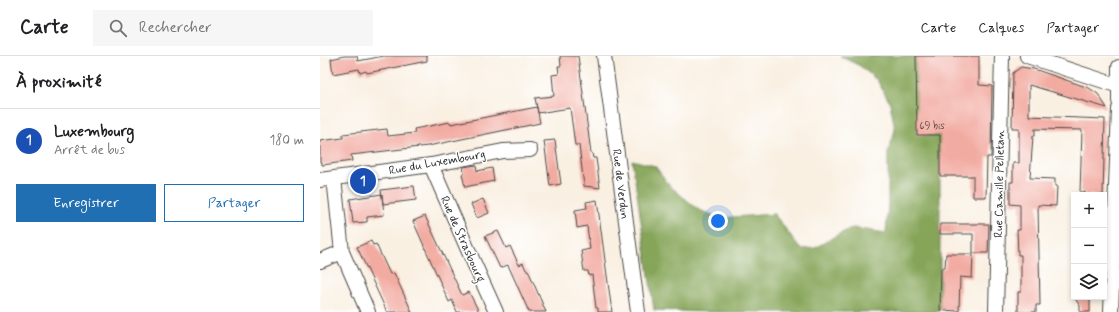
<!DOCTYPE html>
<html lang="fr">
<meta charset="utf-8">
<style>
:root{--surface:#fff;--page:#f6f6f6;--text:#202124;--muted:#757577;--line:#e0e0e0;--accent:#1f6fb2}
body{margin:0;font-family:Mynerve,sans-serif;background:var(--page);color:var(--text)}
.controls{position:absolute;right:12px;bottom:12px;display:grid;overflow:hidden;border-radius:0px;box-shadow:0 2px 6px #0003}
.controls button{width:36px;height:36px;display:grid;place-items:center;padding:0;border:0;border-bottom:1px solid var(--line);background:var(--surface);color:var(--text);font:20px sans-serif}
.you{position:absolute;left:398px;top:165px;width:14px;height:14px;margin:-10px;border:3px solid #fff;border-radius:50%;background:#1a73e8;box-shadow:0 0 0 6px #1a73e833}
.badge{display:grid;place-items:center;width:26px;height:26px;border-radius:50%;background:var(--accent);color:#fff;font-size:13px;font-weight:700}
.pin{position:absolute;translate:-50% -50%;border:2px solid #fff;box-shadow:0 1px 4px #0006}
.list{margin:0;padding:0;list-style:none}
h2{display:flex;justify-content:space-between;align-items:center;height:52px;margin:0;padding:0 16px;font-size:17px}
h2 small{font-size:13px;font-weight:400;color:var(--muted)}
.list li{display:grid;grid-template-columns:26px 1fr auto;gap:12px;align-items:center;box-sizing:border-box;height:64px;padding:0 16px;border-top:1px solid var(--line)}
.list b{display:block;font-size:15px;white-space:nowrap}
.list p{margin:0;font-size:13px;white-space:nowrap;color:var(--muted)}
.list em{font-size:13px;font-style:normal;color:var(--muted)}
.actions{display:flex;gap:8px;padding:12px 16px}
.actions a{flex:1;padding:9px 0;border:1px solid var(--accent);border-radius:0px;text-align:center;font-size:14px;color:var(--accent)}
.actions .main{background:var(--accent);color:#fff}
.icon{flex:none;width:22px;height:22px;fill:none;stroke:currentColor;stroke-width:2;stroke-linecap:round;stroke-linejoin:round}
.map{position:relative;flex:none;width:799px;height:256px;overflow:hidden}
header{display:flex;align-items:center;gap:24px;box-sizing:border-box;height:56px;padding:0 20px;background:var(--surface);border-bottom:1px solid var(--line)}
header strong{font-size:19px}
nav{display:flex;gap:22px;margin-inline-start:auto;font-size:14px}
.search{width:280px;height:36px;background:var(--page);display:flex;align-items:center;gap:10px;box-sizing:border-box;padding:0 14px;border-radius:0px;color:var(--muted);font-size:15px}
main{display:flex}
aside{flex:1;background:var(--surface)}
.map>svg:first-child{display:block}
.forest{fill:#86a559;stroke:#586842}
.building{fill:#f2aba1}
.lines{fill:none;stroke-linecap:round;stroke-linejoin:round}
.street-casing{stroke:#4a4946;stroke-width:16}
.street{stroke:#fff;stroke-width:14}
.labels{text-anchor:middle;stroke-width:3;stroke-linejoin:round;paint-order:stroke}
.number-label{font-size:10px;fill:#5d4b48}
.street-label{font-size:12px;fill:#2b2b2b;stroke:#fff}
</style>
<header>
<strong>Carte</strong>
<div class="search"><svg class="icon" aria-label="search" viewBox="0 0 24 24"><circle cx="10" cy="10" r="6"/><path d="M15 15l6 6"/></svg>Rechercher</div>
<nav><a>Carte</a><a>Calques</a><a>Partager</a></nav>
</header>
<main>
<aside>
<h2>À proximité<small></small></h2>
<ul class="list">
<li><span class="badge" style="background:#1a4fb4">1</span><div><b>Luxembourg</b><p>Arrêt de bus</p></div><em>180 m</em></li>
</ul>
<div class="actions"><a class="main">Enregistrer</a><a>Partager</a></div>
</aside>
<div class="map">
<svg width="799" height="256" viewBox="0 0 799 256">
<rect width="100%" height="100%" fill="#fff"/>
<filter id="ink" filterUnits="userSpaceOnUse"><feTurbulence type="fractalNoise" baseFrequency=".025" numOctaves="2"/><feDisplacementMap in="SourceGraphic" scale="8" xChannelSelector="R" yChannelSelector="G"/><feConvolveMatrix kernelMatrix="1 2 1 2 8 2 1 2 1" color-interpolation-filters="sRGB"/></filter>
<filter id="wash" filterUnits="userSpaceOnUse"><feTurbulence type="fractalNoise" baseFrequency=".012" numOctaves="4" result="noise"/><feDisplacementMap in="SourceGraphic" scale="16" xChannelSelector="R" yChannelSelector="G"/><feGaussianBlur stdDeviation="0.9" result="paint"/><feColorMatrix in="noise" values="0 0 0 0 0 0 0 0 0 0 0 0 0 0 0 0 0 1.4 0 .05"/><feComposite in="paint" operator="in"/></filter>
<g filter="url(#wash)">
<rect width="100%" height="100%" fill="#f9f0e2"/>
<polygon class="forest" points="520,0 596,0 598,79 620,79 620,254 612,256 388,256 334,254 312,104 335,110 351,131 379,154 401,162 454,158 481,193 495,192 519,178 533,172 566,177 568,147 568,97 575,74 570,47 557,24 540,10"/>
<g id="blocks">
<g class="building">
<polygon points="24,0 37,0 38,5 64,0 107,0 107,5 47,17 46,15 40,17 39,13 13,18 11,3"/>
<polygon points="240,0 258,0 271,97 272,97 273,102 276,102 280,132 264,130 259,89 255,89 250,52 218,57 215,42 234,40 232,19 239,18 238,10 241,10"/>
<polygon points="596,0 659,0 659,29 672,30 671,101 667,101 666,141 653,141 653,120 620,120 620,79 597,79"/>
<polygon points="701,11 714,13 769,32 778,38 787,52 709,29 709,60 785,63 783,139 765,139 765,136 760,136 762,74 715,73 715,80 713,80 710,122 735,123 735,130 737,130 736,150 718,149 720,249 716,249 716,256 698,256 698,236 701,236 701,199 698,199 697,174 700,174 700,149 690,148 690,126 693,126 693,107 699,107 699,72 692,72 693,17"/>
<polygon points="217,51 220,67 108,90 31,99 32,105 2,109 2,106 0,106 0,85 23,82 23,78 67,73 68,80 95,77 94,73 130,66 131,68"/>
<polygon points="235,84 241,128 230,130 224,85"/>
<polygon points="156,109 157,115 172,112 174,125 145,131 142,118 144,117 143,111"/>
<polygon points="94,130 96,144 63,148 61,134"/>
<polygon points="62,138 64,159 47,161 47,166 33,167 30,143"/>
<polygon points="163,143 169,157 157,162 151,148"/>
<polygon points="277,144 286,212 292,256 278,256 278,252 276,252 272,219 269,220 268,215 264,215 261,195 270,193 267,170 257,172 255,154 267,152 266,146"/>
<polygon points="105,160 142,239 149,236 159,256 137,256 132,244 129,246 93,165"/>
<polygon points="620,168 669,168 668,197 653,197 653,178 620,178"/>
<polygon points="178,175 186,192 190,190 199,209 203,207 206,214 208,214 226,256 209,256 188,209 180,212 165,180"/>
<polygon points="51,185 53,189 56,188 70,218 74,217 92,256 67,256 37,191"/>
<polygon points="626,198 653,198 652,222 640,221 639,255 620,254 621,212 625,212"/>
<polygon points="754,241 770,241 770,256 760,256 760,250"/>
</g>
</g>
</g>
<g filter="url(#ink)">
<use href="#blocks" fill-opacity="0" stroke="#4a4946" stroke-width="1"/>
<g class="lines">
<g class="street-casing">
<g id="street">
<polyline points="284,0 318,256"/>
<polyline points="707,0 799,30"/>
<polyline points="799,11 799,45"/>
<polyline points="111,109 149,196 176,256"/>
<polyline points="14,122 22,196 48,256"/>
<polyline points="0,124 111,109 183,95 210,94"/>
<polyline points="0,205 22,196"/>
<polyline points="676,256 682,0"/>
<polyline points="791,256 799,53"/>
</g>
</g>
<use href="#street" class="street"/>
</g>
</g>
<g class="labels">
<g class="number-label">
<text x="612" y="73">69 bis</text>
</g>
<g class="street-label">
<text transform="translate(117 106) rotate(-10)" y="4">Rue du Luxembourg</text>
<text transform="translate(301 128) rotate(83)" y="4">Rue de Verdun</text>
<text transform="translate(679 128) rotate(-89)" y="4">Rue Camille Pelletan</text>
<text transform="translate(143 183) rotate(66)" y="4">Rue de Strasbourg</text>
</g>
</g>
</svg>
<div class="controls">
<button>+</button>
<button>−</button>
<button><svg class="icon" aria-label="layers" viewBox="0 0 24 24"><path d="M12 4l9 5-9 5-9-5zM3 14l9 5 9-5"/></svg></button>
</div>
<div class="you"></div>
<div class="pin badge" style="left:43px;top:125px;background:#1a4fb4">1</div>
</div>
</main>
